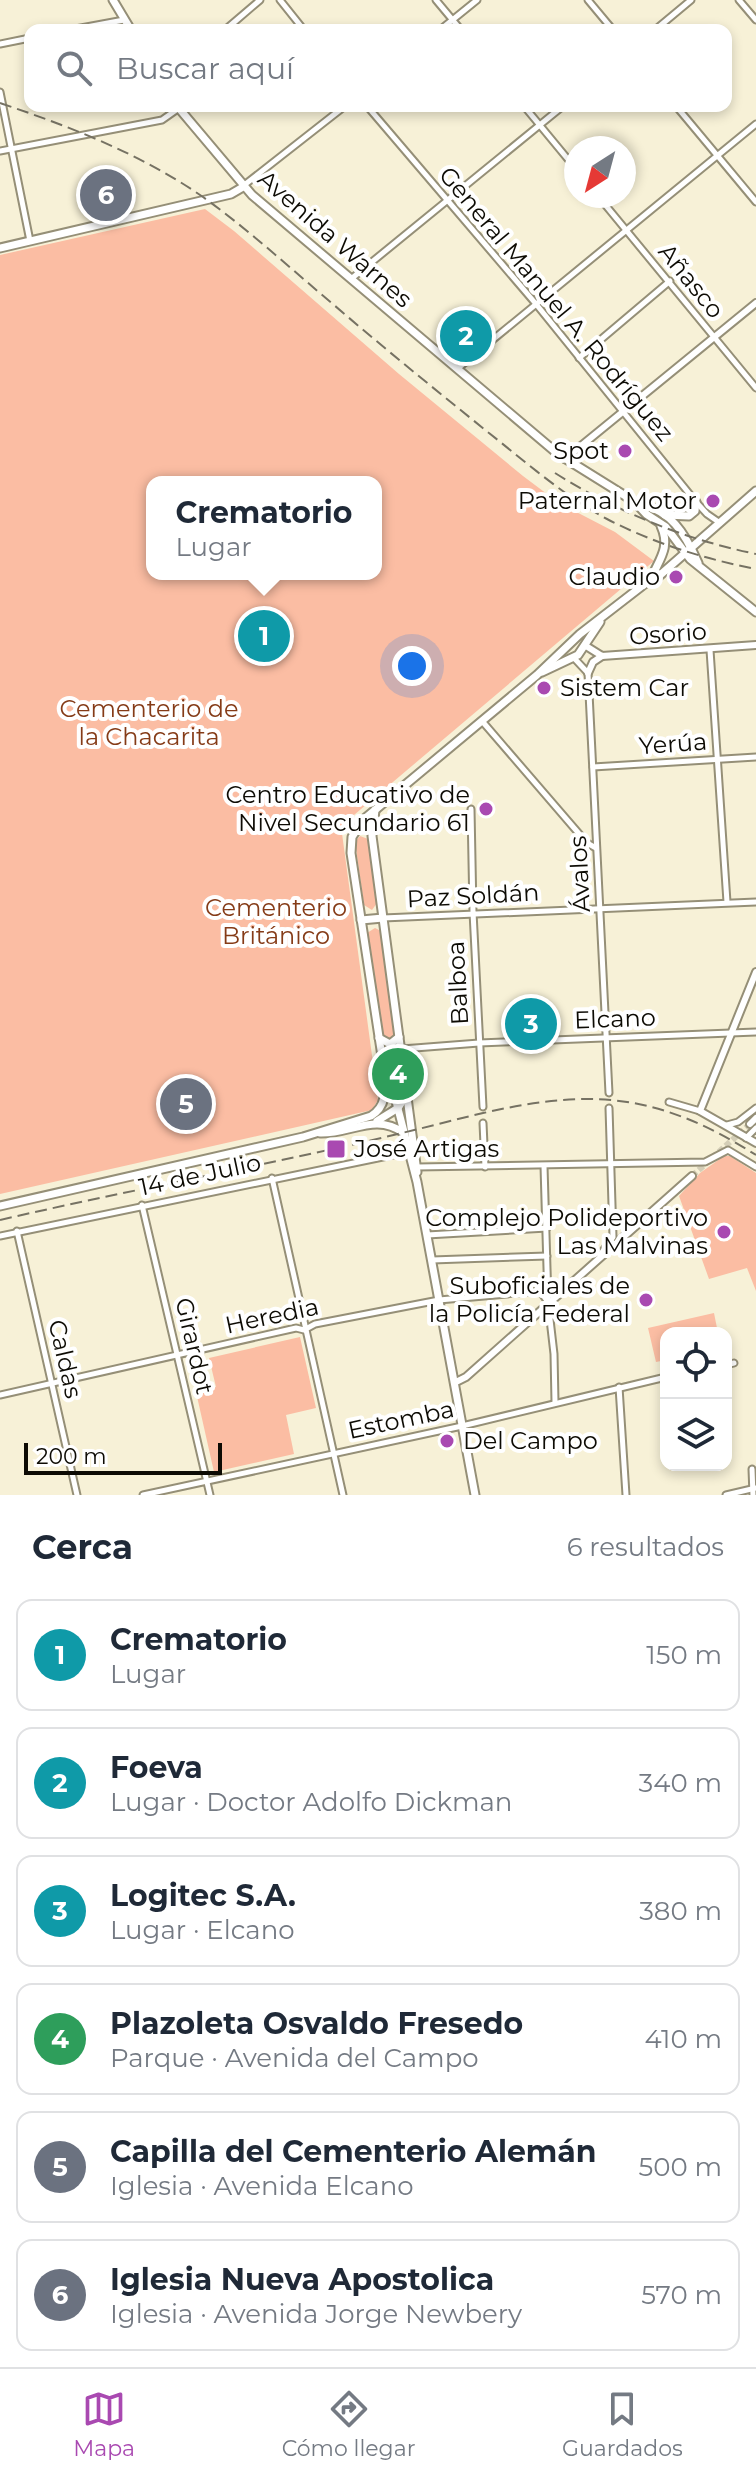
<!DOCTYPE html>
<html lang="es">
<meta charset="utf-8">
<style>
:root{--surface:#fff;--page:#f2f2f3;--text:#1f2937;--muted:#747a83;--line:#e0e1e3;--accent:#a949b1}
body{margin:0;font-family:Montserrat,sans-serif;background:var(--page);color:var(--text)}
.controls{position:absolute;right:24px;bottom:24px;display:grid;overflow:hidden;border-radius:16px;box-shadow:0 4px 12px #0003}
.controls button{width:72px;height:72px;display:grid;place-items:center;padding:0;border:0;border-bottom:2px solid var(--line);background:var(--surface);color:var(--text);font:40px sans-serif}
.compass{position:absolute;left:564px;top:136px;width:72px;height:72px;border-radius:50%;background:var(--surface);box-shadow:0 4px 12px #0003;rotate:216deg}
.scale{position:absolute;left:24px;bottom:20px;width:198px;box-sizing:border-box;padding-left:8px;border:4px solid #0d0b04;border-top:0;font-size:22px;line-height:28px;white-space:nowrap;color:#0d0b04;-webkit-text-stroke:6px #fff;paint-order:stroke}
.you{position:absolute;left:412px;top:666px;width:28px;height:28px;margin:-20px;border:6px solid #fff;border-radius:50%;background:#1a73e8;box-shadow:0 0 0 12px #1a73e833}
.badge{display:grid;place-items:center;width:52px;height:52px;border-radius:50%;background:var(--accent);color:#fff;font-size:26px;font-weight:700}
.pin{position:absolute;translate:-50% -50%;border:4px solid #fff;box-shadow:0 2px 8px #0006}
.popup{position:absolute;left:146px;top:476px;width:236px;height:104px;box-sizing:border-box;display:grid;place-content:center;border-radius:16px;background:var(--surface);filter:drop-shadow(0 2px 6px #0005);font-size:26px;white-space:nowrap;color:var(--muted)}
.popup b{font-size:30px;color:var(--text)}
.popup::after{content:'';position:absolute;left:50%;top:100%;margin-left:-16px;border:16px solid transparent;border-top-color:var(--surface)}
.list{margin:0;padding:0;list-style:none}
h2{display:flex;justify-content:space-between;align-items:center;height:104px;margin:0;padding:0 32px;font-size:34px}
h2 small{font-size:26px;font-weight:400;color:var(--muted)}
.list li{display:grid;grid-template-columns:52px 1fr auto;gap:24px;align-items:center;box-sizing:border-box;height:112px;margin:0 16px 16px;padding:0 16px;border:2px solid var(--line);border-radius:16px}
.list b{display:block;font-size:30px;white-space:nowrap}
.list p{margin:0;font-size:26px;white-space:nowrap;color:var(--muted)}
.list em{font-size:26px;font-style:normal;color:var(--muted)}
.icon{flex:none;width:44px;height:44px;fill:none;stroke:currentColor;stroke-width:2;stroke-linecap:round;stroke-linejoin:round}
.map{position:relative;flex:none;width:756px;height:1495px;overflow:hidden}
.search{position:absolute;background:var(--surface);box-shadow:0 4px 12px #0003;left:24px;right:24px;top:24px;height:88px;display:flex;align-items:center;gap:20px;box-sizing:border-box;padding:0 28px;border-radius:16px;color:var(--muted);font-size:30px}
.sheet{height:872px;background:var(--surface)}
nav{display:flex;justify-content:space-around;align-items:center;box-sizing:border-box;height:112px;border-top:2px solid var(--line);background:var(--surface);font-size:22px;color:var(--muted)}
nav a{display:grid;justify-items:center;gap:4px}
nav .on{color:var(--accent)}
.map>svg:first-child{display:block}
.green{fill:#fbbda3;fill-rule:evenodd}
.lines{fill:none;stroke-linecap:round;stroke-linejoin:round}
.tertiary-tunnel{stroke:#d4ceb7;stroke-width:6;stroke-dasharray:6 3;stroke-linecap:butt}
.minor-casing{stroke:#958f77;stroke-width:9}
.tertiary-casing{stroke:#958f77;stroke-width:10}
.secondary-casing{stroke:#958f77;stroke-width:11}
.minor{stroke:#fff;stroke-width:5}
.tertiary{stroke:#fff;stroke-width:6}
.secondary{stroke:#fff;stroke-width:7}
.rail{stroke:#767263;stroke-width:2;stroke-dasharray:12 6;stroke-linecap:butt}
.poi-dot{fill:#a949b1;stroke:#fff;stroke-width:3}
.labels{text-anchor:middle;stroke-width:8;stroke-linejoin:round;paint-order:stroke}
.street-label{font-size:24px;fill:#0d0b04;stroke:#fff}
.poi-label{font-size:24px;fill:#0d0b04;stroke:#fff;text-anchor:end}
.park-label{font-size:24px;fill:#853b17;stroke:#fff}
</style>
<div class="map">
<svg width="756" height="1495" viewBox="0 0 756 1495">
<rect width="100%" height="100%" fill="#f7f1d7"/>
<g class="green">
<path d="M205 209 234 231 399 374 523 476 559 503 615 532 654 561 341 826 378 1100 372 1110 0 1194V255ZM152 482H376V574H152Z"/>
<polygon points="360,836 368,839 377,903 372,910 364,905 355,842"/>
<polygon points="375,928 381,931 396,1034 390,1039 382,1036 367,933"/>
<polygon points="724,1156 730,1156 756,1173 756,1291 747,1268 709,1279 679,1196 700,1173"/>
<polygon points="714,1313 718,1333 666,1333 666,1360 656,1362 648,1328"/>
<polygon points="300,1337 316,1408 286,1415 294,1454 214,1472 196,1392 216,1387 209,1358"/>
</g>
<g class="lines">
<polyline class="tertiary-tunnel" points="692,1176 750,1124"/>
<g class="minor-casing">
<g id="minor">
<polyline points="280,0 304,30"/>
<polyline points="436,0 461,30"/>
<polyline points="588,0 613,30"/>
<polyline points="739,0 756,20"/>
<polyline points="70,30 124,20"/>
<polyline points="225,30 260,0"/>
<polyline points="440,30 477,0"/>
<polyline points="655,30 691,0"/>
<polyline points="0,44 30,38"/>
<polyline points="0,92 30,241"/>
<polyline points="367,106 536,304 696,502 707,514 720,523"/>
<polyline points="524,106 576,169"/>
<polyline points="676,106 756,202"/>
<polyline points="0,151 162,120 179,108"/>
<polyline points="243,186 345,106"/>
<polyline points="598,196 756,388"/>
<polyline points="351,279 563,106"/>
<polyline points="579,358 670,281"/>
<polyline points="457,369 756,124"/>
<polyline points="710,650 727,902"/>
<polyline points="574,658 588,673 609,1093"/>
<polyline points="482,721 587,843 596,848"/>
<polyline points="593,767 756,757"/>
<polyline points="471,809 473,912 483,1107"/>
<polyline points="383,918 756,902"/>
<polyline points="382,1056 402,1049 479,1043 756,1032"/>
<polyline points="669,1102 700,1111"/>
<polyline points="483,1123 485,1167"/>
<polyline points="727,1125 738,1122 756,1108"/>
<polyline points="746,1138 756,1128"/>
<polyline points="544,1166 548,1302 554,1354 555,1402"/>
<polyline points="417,1167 705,1162 728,1150 756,1167"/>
<polyline points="272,1178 343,1495"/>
<polyline points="142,1205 210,1495"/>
<polyline points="17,1231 77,1495"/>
<polyline points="427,1235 547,1228"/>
<polyline points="0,1236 407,1152"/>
<polyline points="600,1255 613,1237 609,1108"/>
<polyline points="432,1260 547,1256"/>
<polyline points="726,1365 734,1363"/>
<polyline points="619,1387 626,1495"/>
<polyline points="0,1395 296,1328 304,1330 315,1324 439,1300 540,1291 548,1302"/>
<polyline points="752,1469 753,1495"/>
<polyline points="143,1495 462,1426 666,1377"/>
<polyline points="726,1495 756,1488"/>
</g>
</g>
<g class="tertiary-casing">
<g id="tertiary">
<polyline points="565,459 756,303"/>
<polyline points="586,646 602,656 756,645"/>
<polyline points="588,673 593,662 602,656"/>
<polyline points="756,972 700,1111 756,1143"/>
<polyline points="750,1124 756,1118"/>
<polyline points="454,1383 466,1377 692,1176"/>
</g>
</g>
<g class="secondary-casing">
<g id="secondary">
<polyline points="113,0 131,30"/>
<polyline points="177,106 252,195 558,454 635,502 646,514 666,527 690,559 756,612"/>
<polyline points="0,248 231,194 243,187"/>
<path d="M637 503C671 510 685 533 698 563"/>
<polyline points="665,515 689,516 695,511 696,502"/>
<path d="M651 579C659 559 671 548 661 526"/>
<polyline points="542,672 578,655 600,622"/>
<polyline points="375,810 372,836 417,1172"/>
<polyline points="361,920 383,918"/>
<polyline points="379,1038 390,1044 399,1037"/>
<polyline points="384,1065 390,1078 417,1182 475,1495"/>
<polyline points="377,1121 398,1108 407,1094"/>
<path d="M320 1133C351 1134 375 1112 404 1133"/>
<path d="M0 1206 303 1137 371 1116C391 1104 383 1083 383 1063L351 853 352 837 363 820 537 675 580 634 651 579 659 576 756 491"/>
</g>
</g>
<use href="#minor" class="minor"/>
<use href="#tertiary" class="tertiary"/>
<use href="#secondary" class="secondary"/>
<g class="rail">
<path d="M0 103C71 127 141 154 203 197 249 230 291 269 334 305 385 349 437 391 489 433 527 463 564 496 607 519 653 543 705 559 756 569"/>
<path d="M555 473C617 512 684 539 756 554"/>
<path d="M0 1220C134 1189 269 1165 402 1133 470 1117 540 1094 611 1100 665 1105 710 1126 756 1155"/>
</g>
</g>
<g class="poi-dot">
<circle cx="625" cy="451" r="8"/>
<circle cx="713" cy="501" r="8"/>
<circle cx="676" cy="577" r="8"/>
<circle cx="544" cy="688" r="8"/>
<circle cx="486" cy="809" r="8"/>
<rect x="326" y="1139" width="20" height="20" rx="4"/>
<circle cx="724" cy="1232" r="8"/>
<circle cx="646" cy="1300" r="8"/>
<circle cx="447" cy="1441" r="8"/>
</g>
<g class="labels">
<g class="street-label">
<text transform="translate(335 239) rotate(41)" y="8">Avenida Warnes</text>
<text transform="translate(691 281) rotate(51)" y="8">Añasco</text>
<text transform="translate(556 304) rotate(50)" y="8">General Manuel A. Rodríguez</text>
<text transform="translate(668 634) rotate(-4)" y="8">Osorio</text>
<text transform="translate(673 744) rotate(-4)" y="8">Yerúa</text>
<text transform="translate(580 874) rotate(-93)" y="8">Ávalos</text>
<text transform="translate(473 896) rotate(-3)" y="8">Paz Soldán</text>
<text transform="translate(458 983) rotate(-93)" y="8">Balboa</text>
<text transform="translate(615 1019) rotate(-2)" y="8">Elcano</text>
<text transform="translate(200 1175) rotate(-12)" y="8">14 de Julio</text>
<text transform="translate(272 1316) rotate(-12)" y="8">Heredia</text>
<text transform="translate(194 1346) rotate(77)" y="8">Girardot</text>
<text transform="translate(65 1359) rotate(77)" y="8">Caldas</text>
<text transform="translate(401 1420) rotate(-12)" y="8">Estomba</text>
</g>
<g class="poi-label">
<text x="609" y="459">Spot</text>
<text x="697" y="509">Paternal Motor</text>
<text x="660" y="585">Claudio</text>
<text x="560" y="696" text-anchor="start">Sistem Car</text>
<text x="470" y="803">Centro Educativo de<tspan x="470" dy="28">Nivel Secundario 61</tspan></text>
<text x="354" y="1157" text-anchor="start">José Artigas</text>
<text x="708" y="1226">Complejo Polideportivo<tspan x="708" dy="28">Las Malvinas</tspan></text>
<text x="630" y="1294">Suboficiales de<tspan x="630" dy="28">la Policía Federal</tspan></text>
<text x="463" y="1449" text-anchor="start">Del Campo</text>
</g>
<g class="park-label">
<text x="149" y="717">Cementerio de<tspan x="149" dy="28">la Chacarita</tspan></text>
<text x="276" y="916">Cementerio<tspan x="276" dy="28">Británico</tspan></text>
</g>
</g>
</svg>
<div class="controls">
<button><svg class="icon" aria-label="locate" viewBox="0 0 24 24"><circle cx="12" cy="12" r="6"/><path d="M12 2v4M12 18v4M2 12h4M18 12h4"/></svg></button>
<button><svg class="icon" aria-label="layers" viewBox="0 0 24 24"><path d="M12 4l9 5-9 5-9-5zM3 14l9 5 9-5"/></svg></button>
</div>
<svg class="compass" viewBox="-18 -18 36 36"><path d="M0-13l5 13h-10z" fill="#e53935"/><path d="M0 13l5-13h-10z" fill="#747a83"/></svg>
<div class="scale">200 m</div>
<div class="you"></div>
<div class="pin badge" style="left:264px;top:636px;background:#0f9aa8">1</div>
<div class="popup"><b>Crematorio</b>Lugar</div>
<div class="pin badge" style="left:466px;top:336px;background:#0f9aa8">2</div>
<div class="pin badge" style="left:531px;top:1024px;background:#0f9aa8">3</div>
<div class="pin badge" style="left:398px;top:1074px;background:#2e9e5b">4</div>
<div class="pin badge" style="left:186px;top:1104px;background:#6b7280">5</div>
<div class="pin badge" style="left:106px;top:195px;background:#6b7280">6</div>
<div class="search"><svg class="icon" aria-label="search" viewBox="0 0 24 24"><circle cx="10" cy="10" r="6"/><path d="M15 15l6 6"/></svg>Buscar aquí</div>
</div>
<section class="sheet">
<h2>Cerca<small>6 resultados</small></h2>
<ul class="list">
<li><span class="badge" style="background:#0f9aa8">1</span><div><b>Crematorio</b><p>Lugar</p></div><em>150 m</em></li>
<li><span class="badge" style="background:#0f9aa8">2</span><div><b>Foeva</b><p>Lugar · Doctor Adolfo Dickman</p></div><em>340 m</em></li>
<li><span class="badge" style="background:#0f9aa8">3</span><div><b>Logitec S.A.</b><p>Lugar · Elcano</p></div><em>380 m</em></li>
<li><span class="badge" style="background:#2e9e5b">4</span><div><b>Plazoleta Osvaldo Fresedo</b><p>Parque · Avenida del Campo</p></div><em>410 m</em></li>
<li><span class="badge" style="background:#6b7280">5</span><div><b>Capilla del Cementerio Alemán</b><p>Iglesia · Avenida Elcano</p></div><em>500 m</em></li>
<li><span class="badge" style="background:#6b7280">6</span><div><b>Iglesia Nueva Apostolica</b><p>Iglesia · Avenida Jorge Newbery</p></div><em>570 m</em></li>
</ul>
</section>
<nav>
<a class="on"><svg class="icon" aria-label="map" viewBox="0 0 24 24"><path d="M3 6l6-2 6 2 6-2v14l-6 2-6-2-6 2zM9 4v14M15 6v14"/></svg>Mapa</a>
<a><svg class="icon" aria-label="directions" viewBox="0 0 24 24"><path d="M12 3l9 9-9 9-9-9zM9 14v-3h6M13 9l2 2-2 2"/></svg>Cómo llegar</a>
<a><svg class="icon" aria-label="saved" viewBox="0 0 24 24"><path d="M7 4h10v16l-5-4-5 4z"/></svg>Guardados</a>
</nav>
